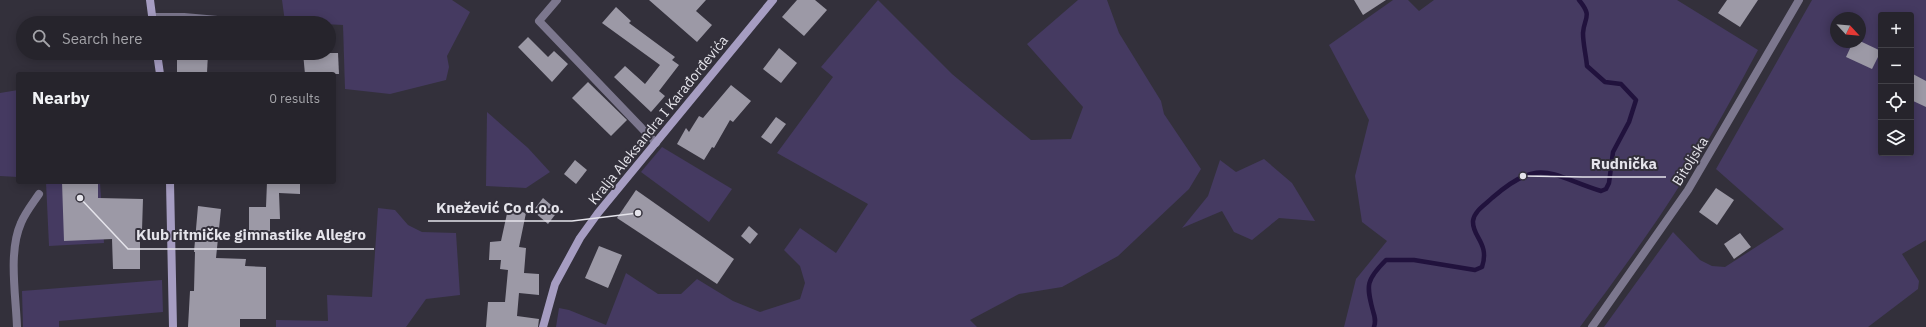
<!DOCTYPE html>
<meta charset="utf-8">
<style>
:root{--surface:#26242c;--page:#2e2c34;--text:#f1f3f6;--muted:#a4a4a9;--line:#424148}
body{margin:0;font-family:"IBM Plex Sans",sans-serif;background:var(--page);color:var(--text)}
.controls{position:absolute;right:12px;top:12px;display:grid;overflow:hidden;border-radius:4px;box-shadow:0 2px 10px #0003}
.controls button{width:36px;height:36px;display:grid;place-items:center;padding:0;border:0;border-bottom:1px solid var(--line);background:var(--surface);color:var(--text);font:20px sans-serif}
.compass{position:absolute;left:1830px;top:12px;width:36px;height:36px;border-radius:50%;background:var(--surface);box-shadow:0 2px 10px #0003;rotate:116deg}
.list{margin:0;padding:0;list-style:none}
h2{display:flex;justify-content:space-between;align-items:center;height:52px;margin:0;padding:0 16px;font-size:17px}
h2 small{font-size:13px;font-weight:400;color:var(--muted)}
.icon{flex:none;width:22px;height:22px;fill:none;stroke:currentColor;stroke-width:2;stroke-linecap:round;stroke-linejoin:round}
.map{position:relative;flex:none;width:1926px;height:327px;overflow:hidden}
.search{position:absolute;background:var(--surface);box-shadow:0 2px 10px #0003;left:16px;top:16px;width:320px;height:44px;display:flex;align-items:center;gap:10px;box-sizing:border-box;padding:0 14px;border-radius:22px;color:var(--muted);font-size:15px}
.panel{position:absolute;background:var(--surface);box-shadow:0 2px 10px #0003;left:16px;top:72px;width:320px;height:112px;border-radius:4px}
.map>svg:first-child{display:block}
.green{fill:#453a61;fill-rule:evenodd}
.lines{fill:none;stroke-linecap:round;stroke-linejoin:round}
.stream{stroke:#21123d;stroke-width:4.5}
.building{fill:#9c99a6}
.street{stroke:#7c778e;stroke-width:8}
.secondary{stroke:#a69dc2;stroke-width:8}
.labels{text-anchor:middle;stroke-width:4;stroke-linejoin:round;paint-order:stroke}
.street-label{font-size:14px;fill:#e5e4eb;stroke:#33303b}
.leader{fill:none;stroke:#e5e4eb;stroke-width:1.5}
.callout-dot{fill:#e5e4eb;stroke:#33303b;stroke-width:1.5}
.callout-label{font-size:15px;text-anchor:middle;font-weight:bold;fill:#e5e4eb;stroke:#33303b;stroke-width:4;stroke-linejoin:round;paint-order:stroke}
</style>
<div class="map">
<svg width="1926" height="327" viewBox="0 0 1926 327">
<rect width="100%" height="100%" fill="#33303b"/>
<g class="green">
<polygon points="282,0 452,0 470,12 447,56 449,67 446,80 390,94 345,89 343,25 285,22"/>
<polygon points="878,0 952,74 1031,140 1071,139 1083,107 1027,44 1078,0 1107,0 1119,33 1161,101 1164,114 1201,169 1189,189 1118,256 1062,287 1019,294 970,320 977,327 556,327 559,308 569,310 606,325 626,273 658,294 681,294 697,279 733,301 760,312 800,299 805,283 800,266 784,250 800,228 836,253 868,204 777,153 833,77 821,67"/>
<path d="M1393 0H1408L1419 11 1434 0H1677L1758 50C1735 93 1712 136 1685 177 1653 229 1616 278 1580 327H1344L1356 279 1387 241 1362 222 1355 176 1369 120 1329 45Z"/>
<path d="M1812 0H1926V240L1902 254 1919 281 1918 289 1868 327H1604L1673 232 1700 260 1712 266 1725 267 1784 229 1716 169ZM1881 15H1911V153H1881ZM1836 18H1860V42H1836Z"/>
<polygon points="18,90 18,177 0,176 0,93"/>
<polygon points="487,112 528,148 550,172 526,188 486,186"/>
<polygon points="662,147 732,189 709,222 641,172"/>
<polygon points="1264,159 1292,183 1315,221 1279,218 1252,240 1234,232 1222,211 1182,228 1208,196 1220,160 1236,172"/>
<polygon points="46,182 100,182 104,243 49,246"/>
<polygon points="378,208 395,210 408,225 422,232 456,233 460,295 426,299 406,327 276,327 276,320 328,321 327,295 372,297"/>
<polygon points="162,280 163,312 59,321 59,327 23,327 22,291"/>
</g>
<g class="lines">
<path class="stream" d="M1374 327C1376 321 1375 317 1373 311 1366 285 1366 280 1386 260H1414L1475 270 1482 267C1490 243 1472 237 1473 221 1474 211 1486 204 1492 198 1540 156 1550 175 1601 191L1606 189 1609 183 1613 152 1629 122 1636 100 1621 84 1605 82 1587 66C1586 55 1583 44 1583 33 1584 17 1593 17 1579 0"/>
</g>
<g class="building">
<polygon points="649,0 706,0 696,11 712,25 697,42"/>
<polygon points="797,0 815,0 827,10 804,36 782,17"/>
<polygon points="1354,0 1386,0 1363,15"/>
<polygon points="1727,0 1758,0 1740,27 1718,13"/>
<polygon points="616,7 631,21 629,23 675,57 672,60 679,65 659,91 665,96 651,112 614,77 625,66 645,84 660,65 602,23"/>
<polygon points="528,37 548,57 554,51 568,64 552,82 518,47"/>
<polygon points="1853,42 1862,42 1881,51 1872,69 1846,57"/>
<polygon points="779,48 797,63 781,83 763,69"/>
<polygon points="177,53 208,53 207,73 177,73"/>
<polygon points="303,53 338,53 339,74 305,74"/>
<polygon points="1911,73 1926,81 1926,107 1911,100"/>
<polygon points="588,82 627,120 611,136 572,98"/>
<polygon points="731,85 751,101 733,122 730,120 714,148 712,147 704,160 677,144 686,128 689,132 699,116 703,118"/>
<polygon points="776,117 786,124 771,144 761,137"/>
<polygon points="575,160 587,170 576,184 564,174"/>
<polygon points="62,182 98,182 98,198 143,199 142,230 140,230 140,269 113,269 112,239 64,241"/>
<polygon points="267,182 300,182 300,194 279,193 280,219 270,219 270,233 249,233 249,207 266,207"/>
<polygon points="1716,188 1734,200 1717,225 1699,212"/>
<polygon points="636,190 734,259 717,284 617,218"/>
<polygon points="543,198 558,211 548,224 533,211"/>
<polygon points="198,206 221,209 216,258 246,259 245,266 266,267 266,319 240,319 240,327 188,327 190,291 194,291 195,252 194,252"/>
<polygon points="508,209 526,213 519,247 526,248 524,273 539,274 539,295 519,293 517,316 539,319 538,327 486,327 488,302 505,302 508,270 500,269 501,260 489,260 490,242 501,241"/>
<polygon points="749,226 758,234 750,244 741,236"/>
<polygon points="1740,233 1751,247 1734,259 1724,244"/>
<polygon points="599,246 622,255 608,288 585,278"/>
</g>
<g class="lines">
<g class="street">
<polyline points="557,0 539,21 656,143"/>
<polyline points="152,17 184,17 251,23"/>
<path d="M17 327C16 296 8 252 21 223 25 213 33 203 39 194"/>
<polyline points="1592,327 1688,190 1799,0"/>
</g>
<g class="secondary">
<polyline points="150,0 153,23"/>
<polyline points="157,53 160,74"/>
<polyline points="170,182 173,327"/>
<polyline points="543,327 555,284 580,238 598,213 773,0"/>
</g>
</g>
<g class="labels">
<g class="street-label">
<text transform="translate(658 120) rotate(-51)" y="5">Kralja Aleksandra I Karađorđevića</text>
<text transform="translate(1690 161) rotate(-58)" y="5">Bitoljska</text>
</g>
</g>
<path class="leader" d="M1523 176L1583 177H1666M638 213L572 221H428M80 198L128 249H374"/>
<g class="callout-dot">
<circle cx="1523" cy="176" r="4"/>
<circle cx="638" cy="213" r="4"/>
<circle cx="80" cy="198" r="4"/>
</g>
<g class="callout-label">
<text x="1624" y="169">Rudnička</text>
<text x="500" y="213">Knežević Co d.o.o.</text>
<text x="251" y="240">Klub ritmičke gimnastike Allegro</text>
</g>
</svg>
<div class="controls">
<button>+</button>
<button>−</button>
<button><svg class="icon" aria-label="locate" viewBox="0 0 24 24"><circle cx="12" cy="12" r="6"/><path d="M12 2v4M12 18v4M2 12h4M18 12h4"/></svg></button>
<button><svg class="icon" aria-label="layers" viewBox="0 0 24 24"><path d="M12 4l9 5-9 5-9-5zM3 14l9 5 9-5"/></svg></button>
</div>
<svg class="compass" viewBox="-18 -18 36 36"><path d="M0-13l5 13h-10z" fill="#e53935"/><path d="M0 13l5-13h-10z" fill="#a4a4a9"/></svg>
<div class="search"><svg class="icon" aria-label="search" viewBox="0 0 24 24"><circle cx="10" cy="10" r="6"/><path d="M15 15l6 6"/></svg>Search here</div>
<section class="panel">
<h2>Nearby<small>0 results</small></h2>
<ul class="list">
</ul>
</section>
</div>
